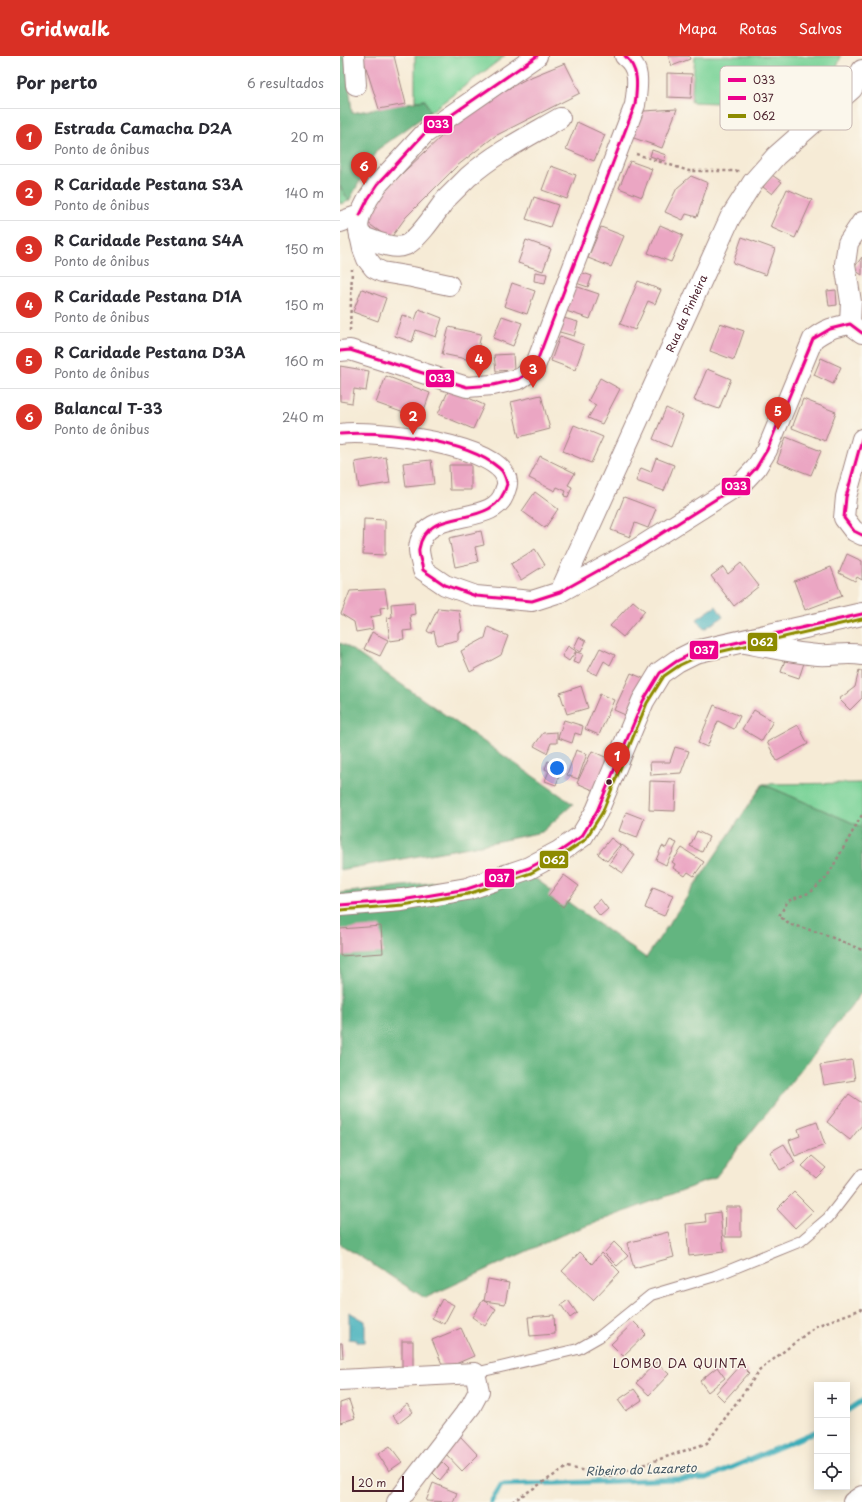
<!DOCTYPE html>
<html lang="pt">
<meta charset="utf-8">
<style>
:root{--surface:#fff;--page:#f2f2f3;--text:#2b2b33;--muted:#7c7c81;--line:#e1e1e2;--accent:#d93025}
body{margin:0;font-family:"Playpen Sans",sans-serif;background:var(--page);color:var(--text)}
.controls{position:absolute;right:12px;bottom:12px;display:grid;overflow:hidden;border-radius:0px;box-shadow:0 2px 10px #0003}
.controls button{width:36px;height:36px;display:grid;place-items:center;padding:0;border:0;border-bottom:1px solid var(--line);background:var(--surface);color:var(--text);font:20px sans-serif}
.scale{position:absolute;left:12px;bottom:10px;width:52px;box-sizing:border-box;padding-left:4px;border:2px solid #4a1f2b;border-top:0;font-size:11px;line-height:14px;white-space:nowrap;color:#4a1f2b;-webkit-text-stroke:3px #fbf7ec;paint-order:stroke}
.you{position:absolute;left:217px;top:712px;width:14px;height:14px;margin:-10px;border:3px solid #fff;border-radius:50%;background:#1a73e8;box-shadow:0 0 0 6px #1a73e833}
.badge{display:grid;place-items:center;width:26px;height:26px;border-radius:50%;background:var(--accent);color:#fff;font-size:13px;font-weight:700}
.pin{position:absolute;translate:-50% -33px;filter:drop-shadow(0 1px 2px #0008)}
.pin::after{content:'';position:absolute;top:21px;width:14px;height:12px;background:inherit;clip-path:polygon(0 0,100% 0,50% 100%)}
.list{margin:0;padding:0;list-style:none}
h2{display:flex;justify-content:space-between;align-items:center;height:52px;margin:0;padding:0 16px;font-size:17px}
h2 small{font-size:13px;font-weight:400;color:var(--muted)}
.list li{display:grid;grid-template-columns:26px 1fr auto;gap:12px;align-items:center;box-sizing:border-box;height:56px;padding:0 16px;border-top:1px solid var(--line)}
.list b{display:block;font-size:15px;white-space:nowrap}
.list p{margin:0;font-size:13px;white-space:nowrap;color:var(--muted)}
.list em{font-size:13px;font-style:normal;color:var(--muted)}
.icon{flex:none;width:22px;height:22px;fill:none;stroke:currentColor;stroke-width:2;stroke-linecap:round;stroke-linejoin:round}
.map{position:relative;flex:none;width:522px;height:1446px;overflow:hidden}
header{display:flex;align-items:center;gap:24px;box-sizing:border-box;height:56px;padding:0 20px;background:var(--accent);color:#fff}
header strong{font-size:19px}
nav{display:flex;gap:22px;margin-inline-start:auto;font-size:14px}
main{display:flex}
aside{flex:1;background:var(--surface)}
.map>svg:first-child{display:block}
.green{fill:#7ad398;stroke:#627962}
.forest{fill:#63b580;stroke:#566a56}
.water{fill:#3dadb9;stroke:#446672}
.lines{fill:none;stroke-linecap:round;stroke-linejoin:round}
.stream{stroke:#3dadb9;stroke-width:5}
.building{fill:#eba6c3}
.service-casing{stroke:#a08580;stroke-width:12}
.minor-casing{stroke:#a08580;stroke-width:22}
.tertiary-casing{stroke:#a08580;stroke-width:24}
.path{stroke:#a08580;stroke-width:2.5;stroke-dasharray:3 3;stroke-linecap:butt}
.service{stroke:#fff;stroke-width:10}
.minor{stroke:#fff;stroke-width:20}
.tertiary{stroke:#fff;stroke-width:22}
.bus-1-casing{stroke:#fbf7ec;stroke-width:6}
.bus-2-casing{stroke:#fbf7ec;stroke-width:6}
.bus-3-casing{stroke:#fbf7ec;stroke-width:6}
.bus-1{stroke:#ec008c;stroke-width:3}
.bus-2{stroke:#ec008c;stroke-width:3}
.bus-3{stroke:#8d8b00;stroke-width:3}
.bus-dot{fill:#4a1f2b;stroke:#fbf7ec;stroke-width:1.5}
.labels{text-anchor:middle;stroke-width:3;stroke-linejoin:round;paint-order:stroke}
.street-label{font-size:11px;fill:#4a1f2b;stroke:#fbf7ec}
.neighbourhood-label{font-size:12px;letter-spacing:1px;fill:#4a1f2b;stroke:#fbf7ec}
.water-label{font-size:12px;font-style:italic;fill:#455864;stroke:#fbf7ec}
.key{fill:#fbf7ec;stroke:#c6b6b2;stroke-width:1}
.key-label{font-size:11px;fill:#4a1f2b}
.line-badge{stroke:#fbf7ec;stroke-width:1.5}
.badge-label{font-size:11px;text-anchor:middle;font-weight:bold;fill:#fff}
</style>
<header>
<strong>Gridwalk</strong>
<nav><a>Mapa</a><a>Rotas</a><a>Salvos</a></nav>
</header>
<main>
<aside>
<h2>Por perto<small>6 resultados</small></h2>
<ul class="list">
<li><span class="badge">1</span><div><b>Estrada Camacha D2A</b><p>Ponto de ônibus</p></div><em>20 m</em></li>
<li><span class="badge">2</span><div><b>R Caridade Pestana S3A</b><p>Ponto de ônibus</p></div><em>140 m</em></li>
<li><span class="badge">3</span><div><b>R Caridade Pestana S4A</b><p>Ponto de ônibus</p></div><em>150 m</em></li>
<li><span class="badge">4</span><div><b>R Caridade Pestana D1A</b><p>Ponto de ônibus</p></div><em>150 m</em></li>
<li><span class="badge">5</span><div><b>R Caridade Pestana D3A</b><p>Ponto de ônibus</p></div><em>160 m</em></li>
<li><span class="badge">6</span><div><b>Balancal T-33</b><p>Ponto de ônibus</p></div><em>240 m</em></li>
</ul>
</aside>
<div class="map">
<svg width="522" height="1446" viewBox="0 0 522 1446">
<rect width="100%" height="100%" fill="#fbf7ec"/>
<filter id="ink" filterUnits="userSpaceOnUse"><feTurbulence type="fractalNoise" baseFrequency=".025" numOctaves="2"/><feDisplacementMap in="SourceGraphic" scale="8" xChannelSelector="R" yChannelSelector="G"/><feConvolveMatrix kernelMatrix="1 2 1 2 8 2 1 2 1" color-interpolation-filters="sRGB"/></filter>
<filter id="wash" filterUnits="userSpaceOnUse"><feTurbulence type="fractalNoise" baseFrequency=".012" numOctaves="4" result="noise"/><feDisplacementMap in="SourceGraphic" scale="16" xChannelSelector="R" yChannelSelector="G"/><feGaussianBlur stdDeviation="0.9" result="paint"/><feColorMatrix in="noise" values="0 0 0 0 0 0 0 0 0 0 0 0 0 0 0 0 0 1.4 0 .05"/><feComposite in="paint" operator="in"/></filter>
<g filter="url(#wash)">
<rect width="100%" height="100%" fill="#f6ebd6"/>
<g class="green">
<polygon points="75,0 165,0 90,56 85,44 75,45"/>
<polygon points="355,0 501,0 491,28 479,44 461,50 351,46"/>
<polygon points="0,130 9,145 0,148"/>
<polygon points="522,727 522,771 423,728"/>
</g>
<g class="forest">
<polygon points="0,0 6,0 12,57 85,44 90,56 37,94 9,145 0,130"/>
<polygon points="0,587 5,589 233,748 202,776 140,789 0,814"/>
<polygon points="423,728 522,771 522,936 375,1122 222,1179 85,1242 0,1188 0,837 186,816 306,902"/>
</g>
<g class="water">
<polygon points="376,550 383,561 364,573 357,563"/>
<polygon points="9,1256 25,1265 25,1286 17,1286 17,1284 9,1283"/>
</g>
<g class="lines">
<g class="stream">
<polyline points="507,1355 522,1345"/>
<polyline points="151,1446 161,1429 367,1422 477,1375"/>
</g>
</g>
<g id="blocks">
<g class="building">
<polygon points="24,0 54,0 66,48 39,53 24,5"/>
<polygon points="328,0 349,0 350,3 332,10"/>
<polygon points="225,7 240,37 155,80 117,110 66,161 50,183 21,162 51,128 102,80 139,49 186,23"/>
<polygon points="327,17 352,18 351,42 327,41"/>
<polygon points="337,53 322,92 291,81 304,55"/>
<polygon points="237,66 265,79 254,105 226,93"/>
<polygon points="312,94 326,99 324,105 310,100"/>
<polygon points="290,105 312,113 302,141 279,132"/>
<polygon points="211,110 236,119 227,143 202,134"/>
<polygon points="432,119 442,126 432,138 423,131"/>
<polygon points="351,120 368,127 357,161 346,158 343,164 325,156 337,132"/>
<polygon points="447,133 472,144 455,182 430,171"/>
<polygon points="194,141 218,149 210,171 186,163"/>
<polygon points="320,169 343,179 331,206 308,197"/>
<polygon points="261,171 284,180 271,211 248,202"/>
<polygon points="402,181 435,193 426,219 393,207"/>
<polygon points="186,184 211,193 203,215 178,207"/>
<polygon points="522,201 522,219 513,213"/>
<polygon points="237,215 252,220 248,231 233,226"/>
<polygon points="195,216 207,218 205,227 194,225"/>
<polygon points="298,225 321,234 315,248 308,245 295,274 280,268"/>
<polygon points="172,227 195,235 187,258 164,250"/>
<polygon points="235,230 259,238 250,263 226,255"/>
<polygon points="22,233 46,242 38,265 13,256"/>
<polygon points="496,234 497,249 489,250 487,235"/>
<polygon points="79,253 102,262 96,281 76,274 72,286 55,280 62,259 75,264"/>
<polygon points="162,260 182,267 173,290 153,282"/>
<polygon points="220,261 238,266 234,280 216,275"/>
<polygon points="380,267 404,275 394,304 370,295"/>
<polygon points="109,271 141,278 136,305 102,298"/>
<polygon points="220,280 244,289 235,314 211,305"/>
<polygon points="173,298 174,314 156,315 154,299"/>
<polygon points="481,302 501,311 493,328 474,319"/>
<polygon points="0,310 29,315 26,335 14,333 12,347 0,345"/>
<polygon points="367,313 391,323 379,353 354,344"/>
<polygon points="46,320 90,337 81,363 36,347"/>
<polygon points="260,322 280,333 262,368 248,362 256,349 248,345"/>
<polygon points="109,333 144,349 133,373 98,358"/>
<polygon points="201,339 210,373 179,381 171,346"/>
<polygon points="463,343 496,356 485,385 452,372"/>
<polygon points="326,352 343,360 331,391 313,383"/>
<polygon points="234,369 263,381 251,407 223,395"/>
<polygon points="446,381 481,395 471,419 437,406"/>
<polygon points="200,400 235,417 228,429 232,431 228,441 224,440 226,435 217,431 215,435 189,422"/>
<polygon points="46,401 50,427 19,432 15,406"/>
<polygon points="316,402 334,409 324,435 296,425 301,412 311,416"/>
<polygon points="91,404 94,428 66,431 63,407"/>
<polygon points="109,409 131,409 131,434 110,434"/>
<polygon points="195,436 218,453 205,472 182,455"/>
<polygon points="284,441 316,453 308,472 295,467 290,481 271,474"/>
<polygon points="24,463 45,464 45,499 23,498"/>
<polygon points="141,475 144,489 135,491 138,506 115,511 109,482"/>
<polygon points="195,493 205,509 181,524 171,508"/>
<polygon points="507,498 522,505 522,524 517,521 515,525 499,517"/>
<polygon points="401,507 419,530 394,550 371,520 383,511 388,518"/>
<polygon points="491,511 502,540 465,554 454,525"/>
<polygon points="45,533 48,551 40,552 41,559 31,561 33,573 16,576 14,566 1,558 10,535"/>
<polygon points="293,545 305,555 283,581 270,570"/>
<polygon points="74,546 75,558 70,559 72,574 63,575 64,583 50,585 47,562 52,561 51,548"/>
<polygon points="98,552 119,554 122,575 118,576 118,584 97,589 94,575 90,577 87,575"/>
<polygon points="148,571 168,580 161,599 130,616 121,595 145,582"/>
<polygon points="32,576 48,584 40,600 24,593"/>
<polygon points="239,581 246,585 241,596 234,592"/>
<polygon points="228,590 236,595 229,605 222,600"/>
<polygon points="260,592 275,599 270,609 264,605 257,619 248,615"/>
<polygon points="236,596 243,598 239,608 233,606"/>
<polygon points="446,601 464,607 459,622 441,616"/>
<polygon points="519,614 522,616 522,642 510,654 499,643 515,631"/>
<polygon points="291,617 307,624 290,661 274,654"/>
<polygon points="241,630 248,652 227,658 220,637"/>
<polygon points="260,638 274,644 259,679 245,673"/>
<polygon points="374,649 400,660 394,673 378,665 367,691 358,687"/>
<polygon points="414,654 433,665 422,685 402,673"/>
<polygon points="224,664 243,670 241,679 235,677 232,687 218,682"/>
<polygon points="458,669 468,688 437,705 427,686"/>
<polygon points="217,676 217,687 211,687 207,697 194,690 203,677"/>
<polygon points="335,691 349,695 341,717 311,719 310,706 330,706"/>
<polygon points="236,694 247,698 238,723 227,719"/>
<polygon points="252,695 276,706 262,738 237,727"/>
<polygon points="208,705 223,710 216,729 205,725 209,715 205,713"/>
<polygon points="310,725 336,726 335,755 309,754"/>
<polygon points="286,756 304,763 297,782 279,775"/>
<polygon points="357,775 369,781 362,796 350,790"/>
<polygon points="271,782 280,789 267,805 258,798"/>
<polygon points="330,784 337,787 326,809 316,804 322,790 326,792"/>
<polygon points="282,789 295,799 283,817 269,808"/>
<polygon points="342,792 364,806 354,820 348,816 345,820 333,812 335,808 332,806"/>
<polygon points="224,819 239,830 223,851 208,840"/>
<polygon points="313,831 333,839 324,860 305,852"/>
<polygon points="260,843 268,853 260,860 252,850"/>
<polygon points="41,870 43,897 0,900 0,873"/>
<polygon points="512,1004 515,1024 484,1029 480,1009"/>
<polygon points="509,1038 522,1047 522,1069 510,1084 487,1066"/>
<polygon points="477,1066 485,1089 455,1100 449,1084 460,1080 458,1073"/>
<polygon points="444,1088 455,1106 440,1114 430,1096"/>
<polygon points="472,1100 486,1112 476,1122 462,1110"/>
<polygon points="454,1136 473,1155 455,1172 437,1153"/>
<polygon points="386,1151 401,1151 401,1181 385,1181"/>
<polygon points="380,1156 384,1196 349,1200 346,1168 366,1166 365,1158"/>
<polygon points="328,1176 334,1201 294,1212 287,1187"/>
<polygon points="274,1186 288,1200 277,1210 264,1197"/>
<polygon points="240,1196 252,1208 261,1197 280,1216 253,1244 222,1215"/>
<polygon points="148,1223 169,1227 165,1248 144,1245"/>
<polygon points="102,1243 114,1249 104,1268 92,1262"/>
<polygon points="143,1244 156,1253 145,1270 132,1261"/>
<polygon points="228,1244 237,1257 230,1262 221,1249"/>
<polygon points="214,1259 215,1278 190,1280 188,1261"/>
<polygon points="294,1266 306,1278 283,1300 271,1288"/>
<polygon points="121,1272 134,1300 104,1313 92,1284"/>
<rect x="62" y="1285" width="11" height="28"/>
<polygon points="0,1287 2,1287 3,1302 0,1302"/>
<polygon points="316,1306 329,1318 309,1339 296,1327"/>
<polygon points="401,1309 409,1317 384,1345 376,1337"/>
<polygon points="377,1311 385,1322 368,1336 360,1325"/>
<polygon points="294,1333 302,1344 286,1355 278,1344"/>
<polygon points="9,1344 15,1362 0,1367 0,1347"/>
<polygon points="67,1348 73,1356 59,1367 53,1360"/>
<polygon points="120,1380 138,1399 122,1415 104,1396"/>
<polygon points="50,1390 62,1406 49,1415 38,1398"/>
<polygon points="102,1406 109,1413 100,1424 93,1417"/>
<polygon points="93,1427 117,1437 113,1446 86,1445"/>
</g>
</g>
</g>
<g filter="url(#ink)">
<use href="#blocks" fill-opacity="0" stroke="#a08580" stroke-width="1"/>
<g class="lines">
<g class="service-casing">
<polyline id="service" points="135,1317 238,1293 259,1281 311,1239 375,1220 461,1185 488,1162 522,1118"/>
</g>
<g class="minor-casing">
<g id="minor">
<polyline points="14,0 16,29"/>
<polyline points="0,166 20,159"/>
<path d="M20 180C33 184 53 195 66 189 79 183 97 155 106 143 113 136 121 128 128 121 155 97 189 80 220 62"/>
<polyline points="109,229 72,221 42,216 34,212 27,203 23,193 18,170 20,159 28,143 38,128 84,78 197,0"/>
<polyline points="510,268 511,246 505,208 508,187 522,166"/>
<path d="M0 295 10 294 127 331 153 329 179 323 194 313 295 49C297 32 302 12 285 0"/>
<path d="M0 378C29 373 165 388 167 426 168 428 166 432 165 435 156 473 82 448 79 493 79 500 82 508 83 514L105 529 136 540 192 545 220 536 297 493 403 426 416 412 427 394 473 283C486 273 494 271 510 268L522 277"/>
<polyline points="522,383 506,441 504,462 514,475 522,479"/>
<path id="s1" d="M220 536 390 162 413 126 436 100 512 33 522 14"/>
<path d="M400 586C426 591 452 597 478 599 493 600 508 596 522 599"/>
<polyline points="0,1324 135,1317 139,1335 131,1350 57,1446"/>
<polyline points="513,1446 522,1440"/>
</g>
</g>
<g class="tertiary-casing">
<polyline id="tertiary" points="0,849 62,844 127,833 189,812 219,796 242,780 257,755 303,645 320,617 337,605 355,596 522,558"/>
</g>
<g class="path">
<polyline points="296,98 349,115 399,115"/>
<polyline points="10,275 12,213"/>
<polyline points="522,759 487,821 471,836 448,845 439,860 452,869 481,877 522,894"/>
<polyline points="172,1446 227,1411 270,1420 367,1387 420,1314 476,1270 522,1253"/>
</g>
<use href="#service" class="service"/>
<use href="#minor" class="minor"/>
<use href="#tertiary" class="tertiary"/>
<g class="bus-1-casing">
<g id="bus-1">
<polyline points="20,159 28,143 38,128 84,78 197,0"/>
<path d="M0 295 10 294 127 331 153 329 179 323 194 313 295 49C297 30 300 14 285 0"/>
<path d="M0 378C43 375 125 383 159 412 163 415 166 423 167 428 155 478 86 446 79 493 78 499 82 507 83 514L105 529 136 540 192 545 220 536 297 493 403 426 416 412 427 394 473 283 490 273 510 268 522 277"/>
<polyline points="522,383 506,441 504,462 514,475 522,479"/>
</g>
</g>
<g class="bus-2-casing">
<polyline id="bus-2" points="0,849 62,844 127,833 189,812 219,796 242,780 257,755 303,645 320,617 337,605 355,596 522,558"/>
</g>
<g class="bus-3-casing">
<polyline id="bus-3" points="0,854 63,849 128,838 191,817 221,800 245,784 262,757 307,647 324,620 340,609 357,601 522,563"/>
</g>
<use href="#bus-1" class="bus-1"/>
<use href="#bus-2" class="bus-2"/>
<use href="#bus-3" class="bus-3"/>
</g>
</g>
<circle class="bus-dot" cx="269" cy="726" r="3.5"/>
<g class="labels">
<g class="street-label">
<text dy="4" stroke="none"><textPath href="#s1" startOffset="306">Rua da Pinheira</textPath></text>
</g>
<g class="neighbourhood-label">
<text x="340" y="1312">LOMBO DA QUINTA</text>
</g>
<g class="water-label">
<text transform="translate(301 1414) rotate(-2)" y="4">Ribeiro do Lazareto</text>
</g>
</g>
<rect x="380" y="10" width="132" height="64" rx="6" class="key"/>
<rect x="388" y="22" width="18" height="4" fill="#ec008c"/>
<rect x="388" y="40" width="18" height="4" fill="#ec008c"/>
<rect x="388" y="58" width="18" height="4" fill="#8d8b00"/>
<g class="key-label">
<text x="413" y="28">033</text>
<text x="413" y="46">037</text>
<text x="413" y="64">062</text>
</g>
<g class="line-badge">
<rect x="83" y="59" width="30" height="19" rx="4" fill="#ec008c"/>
<rect x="85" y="313" width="30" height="19" rx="4" fill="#ec008c"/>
<rect x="381" y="421" width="30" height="19" rx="4" fill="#ec008c"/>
<rect x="407" y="576" width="31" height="20" rx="4" fill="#8d8b00"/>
<rect x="349" y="584" width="30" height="20" rx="4" fill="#ec008c"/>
<rect x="199" y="794" width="30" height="19" rx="4" fill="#8d8b00"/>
<rect x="144" y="812" width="31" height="20" rx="4" fill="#ec008c"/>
</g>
<g class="badge-label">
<text x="98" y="72">033</text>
<text x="100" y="326">033</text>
<text x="396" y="434">033</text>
<text x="422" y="590">062</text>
<text x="364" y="598">037</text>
<text x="214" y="808">062</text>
<text x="159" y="826">037</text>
</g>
</svg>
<div class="controls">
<button>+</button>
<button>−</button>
<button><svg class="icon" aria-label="locate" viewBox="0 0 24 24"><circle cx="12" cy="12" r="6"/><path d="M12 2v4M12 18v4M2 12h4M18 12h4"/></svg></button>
</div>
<div class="scale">20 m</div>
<div class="you"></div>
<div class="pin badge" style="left:277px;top:719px">1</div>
<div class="pin badge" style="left:73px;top:379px">2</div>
<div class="pin badge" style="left:193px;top:332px">3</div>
<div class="pin badge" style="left:139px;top:322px">4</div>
<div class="pin badge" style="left:438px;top:374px">5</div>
<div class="pin badge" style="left:24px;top:129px">6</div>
</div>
</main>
